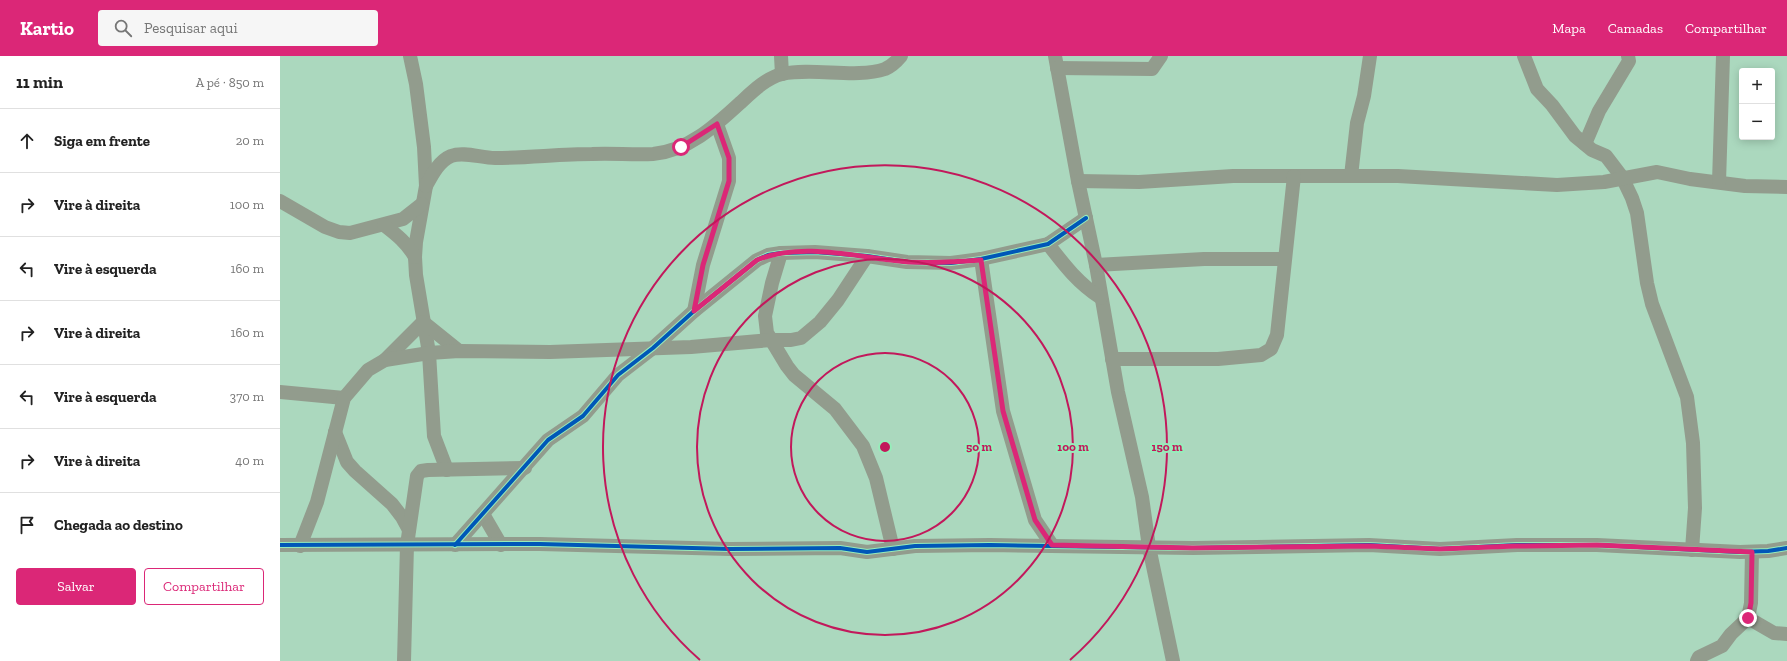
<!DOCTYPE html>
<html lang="pt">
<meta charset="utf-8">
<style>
:root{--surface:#fff;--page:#f6f6f6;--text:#222;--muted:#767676;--line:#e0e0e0;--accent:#db2777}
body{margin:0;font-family:"Zilla Slab",serif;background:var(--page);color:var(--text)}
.controls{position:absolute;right:12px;top:12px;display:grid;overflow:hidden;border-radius:4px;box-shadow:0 2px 10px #0003}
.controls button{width:36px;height:36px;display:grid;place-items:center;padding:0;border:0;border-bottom:1px solid var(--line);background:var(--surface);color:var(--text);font:20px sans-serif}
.stop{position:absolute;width:12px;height:12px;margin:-9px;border:3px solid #db2777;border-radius:50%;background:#fff}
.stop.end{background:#db2777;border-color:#fff;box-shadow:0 1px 4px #0008}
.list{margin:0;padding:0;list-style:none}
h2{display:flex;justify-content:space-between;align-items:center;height:52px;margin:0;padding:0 16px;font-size:17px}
h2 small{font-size:13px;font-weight:400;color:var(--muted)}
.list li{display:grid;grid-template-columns:26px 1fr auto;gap:12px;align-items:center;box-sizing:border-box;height:64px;padding:0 16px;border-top:1px solid var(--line)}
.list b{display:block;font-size:15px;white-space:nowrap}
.list em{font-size:13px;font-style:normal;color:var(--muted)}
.actions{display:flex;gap:8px;padding:12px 16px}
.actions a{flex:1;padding:9px 0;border:1px solid var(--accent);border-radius:4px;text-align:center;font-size:14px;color:var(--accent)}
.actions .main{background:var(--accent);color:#fff}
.icon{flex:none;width:22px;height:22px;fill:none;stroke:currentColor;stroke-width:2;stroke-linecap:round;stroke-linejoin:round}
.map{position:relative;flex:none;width:1507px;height:605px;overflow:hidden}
header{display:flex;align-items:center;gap:24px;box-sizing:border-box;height:56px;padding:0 20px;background:var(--accent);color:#fff}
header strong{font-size:19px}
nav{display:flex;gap:22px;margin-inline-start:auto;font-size:14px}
.search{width:280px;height:36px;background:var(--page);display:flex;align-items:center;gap:10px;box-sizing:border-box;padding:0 14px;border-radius:4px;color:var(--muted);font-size:15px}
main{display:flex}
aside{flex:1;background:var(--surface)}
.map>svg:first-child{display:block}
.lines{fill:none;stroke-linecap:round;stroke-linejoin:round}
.minor{stroke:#929c8d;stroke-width:14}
.cycleway-casing{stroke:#97ecba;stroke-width:6}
.cycleway{stroke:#0057b8;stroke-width:4}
.route{stroke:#db2777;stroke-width:5}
.ring{fill:none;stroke:#c2185b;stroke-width:2}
.centre{fill:#c2185b;stroke:#97ecba;stroke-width:2}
.ring-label{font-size:12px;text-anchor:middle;font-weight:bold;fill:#c2185b;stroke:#97ecba;stroke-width:4;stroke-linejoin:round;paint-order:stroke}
</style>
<header>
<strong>Kartio</strong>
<div class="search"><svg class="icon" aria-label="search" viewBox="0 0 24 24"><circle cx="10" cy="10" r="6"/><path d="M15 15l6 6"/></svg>Pesquisar aqui</div>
<nav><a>Mapa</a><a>Camadas</a><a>Compartilhar</a></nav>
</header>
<main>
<aside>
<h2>11 min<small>A pé · 850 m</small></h2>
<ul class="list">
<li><svg class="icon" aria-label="ahead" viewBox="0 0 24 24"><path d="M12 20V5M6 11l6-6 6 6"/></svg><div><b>Siga em frente</b></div><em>20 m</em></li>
<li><svg class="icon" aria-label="right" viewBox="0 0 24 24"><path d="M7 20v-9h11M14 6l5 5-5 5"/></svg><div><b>Vire à direita</b></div><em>100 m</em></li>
<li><svg class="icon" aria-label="left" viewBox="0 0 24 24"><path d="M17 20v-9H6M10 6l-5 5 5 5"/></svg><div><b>Vire à esquerda</b></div><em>160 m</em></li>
<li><svg class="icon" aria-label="right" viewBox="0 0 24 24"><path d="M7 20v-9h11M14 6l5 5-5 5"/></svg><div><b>Vire à direita</b></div><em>160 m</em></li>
<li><svg class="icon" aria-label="left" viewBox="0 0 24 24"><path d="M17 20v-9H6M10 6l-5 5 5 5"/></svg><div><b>Vire à esquerda</b></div><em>370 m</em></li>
<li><svg class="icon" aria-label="right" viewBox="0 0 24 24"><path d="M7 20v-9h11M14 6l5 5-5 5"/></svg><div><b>Vire à direita</b></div><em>40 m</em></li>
<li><svg class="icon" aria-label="arrive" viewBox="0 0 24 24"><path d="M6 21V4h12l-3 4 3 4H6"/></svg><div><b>Chegada ao destino</b></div></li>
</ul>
<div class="actions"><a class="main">Salvar</a><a>Compartilhar</a></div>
</aside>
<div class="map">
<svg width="1507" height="605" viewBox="0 0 1507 605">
<rect width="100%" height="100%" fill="#abd8be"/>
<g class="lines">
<g class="minor">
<polyline points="130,0 136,28 144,91 146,130 136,186 135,201 136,219 149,297 154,380 167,414"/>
<polyline points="501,0 502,18"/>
<polyline points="775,0 798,125 816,209 838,336 862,441 869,491 893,605"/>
<polyline points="1244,0 1257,33 1272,49 1295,80 1312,94 1326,100 1342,121 1352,142 1357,157 1367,227 1372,248 1407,341 1413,387 1415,452 1412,494"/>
<polyline points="777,12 872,13 881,0"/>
<polyline points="1305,88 1319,55 1349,5 1348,0"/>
<polyline points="1071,120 1077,67 1084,40 1090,0"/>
<polyline points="798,125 859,126 953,120 1118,120 1277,129 1324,126 1377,116 1410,123 1465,130 1507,131"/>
<polyline points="1439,126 1443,0"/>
<path d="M146 130C152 119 159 105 171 100 184 95 201 102 215 102 248 102 280 98 312 98 332 97 353 99 373 98 408 95 435 70 460 47 472 36 486 22 502 18 533 11 576 23 605 13 612 10 616 6 621 0"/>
<polyline points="0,145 45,171 59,176 70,177 123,163 142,148"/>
<path d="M104 169C117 179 127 187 135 201"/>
<path d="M768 188C785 210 798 227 821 242"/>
<polyline points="501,197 492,227 485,260 487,277 507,310 514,319 555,353 583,390 596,422 613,493"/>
<polyline points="701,203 723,355 755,464 772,489"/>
<polyline points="816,209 924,203 1004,203"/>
<polyline points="414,255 423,209 449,125 449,102 437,68"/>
<polyline points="832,303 938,303 981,299 991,293 997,279 1014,120"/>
<polyline points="105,304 143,266 179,295"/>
<polyline points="0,336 64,342"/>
<polyline points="55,376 67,406 75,415 112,448 122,461 129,474"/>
<polyline points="203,458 221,489"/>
<polyline points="0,489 260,488 450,493 560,492 587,496 635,490 710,489 913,492 1089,489 1160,493 1237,489 1317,489 1460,496 1488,495 1507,492"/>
<polyline points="175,489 268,384 303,360 338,319 373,292 414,255 477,204 488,199 501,197 535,196 587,200 627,206 671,207 701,203 768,188 806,162"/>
<polyline points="20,490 37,446 64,342 88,314 105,304 149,297 179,295 270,296 411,291 491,284 511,284 521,282 540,266 558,244 587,200"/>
<polyline points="1472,496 1471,547 1468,562 1494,577 1507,578"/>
<polyline points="124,605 127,489 137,420 141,415 148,414 245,412"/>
<polyline points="1417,605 1419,601 1442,590 1451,578 1468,562"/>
</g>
<g class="cycleway-casing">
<g id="cycleway">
<polyline points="0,489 260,488 450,493 560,492 587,496 635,490 710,489 913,492 1089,489 1160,493 1237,489 1317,489 1460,496 1488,495 1507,492"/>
<polyline points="175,489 268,384 303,360 338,319 373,292 414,255 477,204 488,199 501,197 535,196 587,200 627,206 671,207 701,203 768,188 806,162"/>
</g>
</g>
<use href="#cycleway" class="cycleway"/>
</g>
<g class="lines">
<path class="route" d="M401 91 437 68 449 102V125L423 209 414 255 477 204C523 185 580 202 628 206 652 207 677 206 701 204L723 355 755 464 772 489 913 492 1089 490 1160 493 1236 490 1317 489 1472 496 1471 547 1468 562"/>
</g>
<g class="ring">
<circle cx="605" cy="391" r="94"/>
<circle cx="605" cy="391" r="188"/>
<path d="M420 604A282 282 0 1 1 790 604"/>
</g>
<circle cx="605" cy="391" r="6" class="centre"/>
<g class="ring-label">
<text x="699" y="395">50 m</text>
<text x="793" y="395">100 m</text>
<text x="887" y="395">150 m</text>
</g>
</svg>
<div class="controls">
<button>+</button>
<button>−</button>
</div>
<div class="stop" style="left:401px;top:91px"></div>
<div class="stop end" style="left:1468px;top:562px"></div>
</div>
</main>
